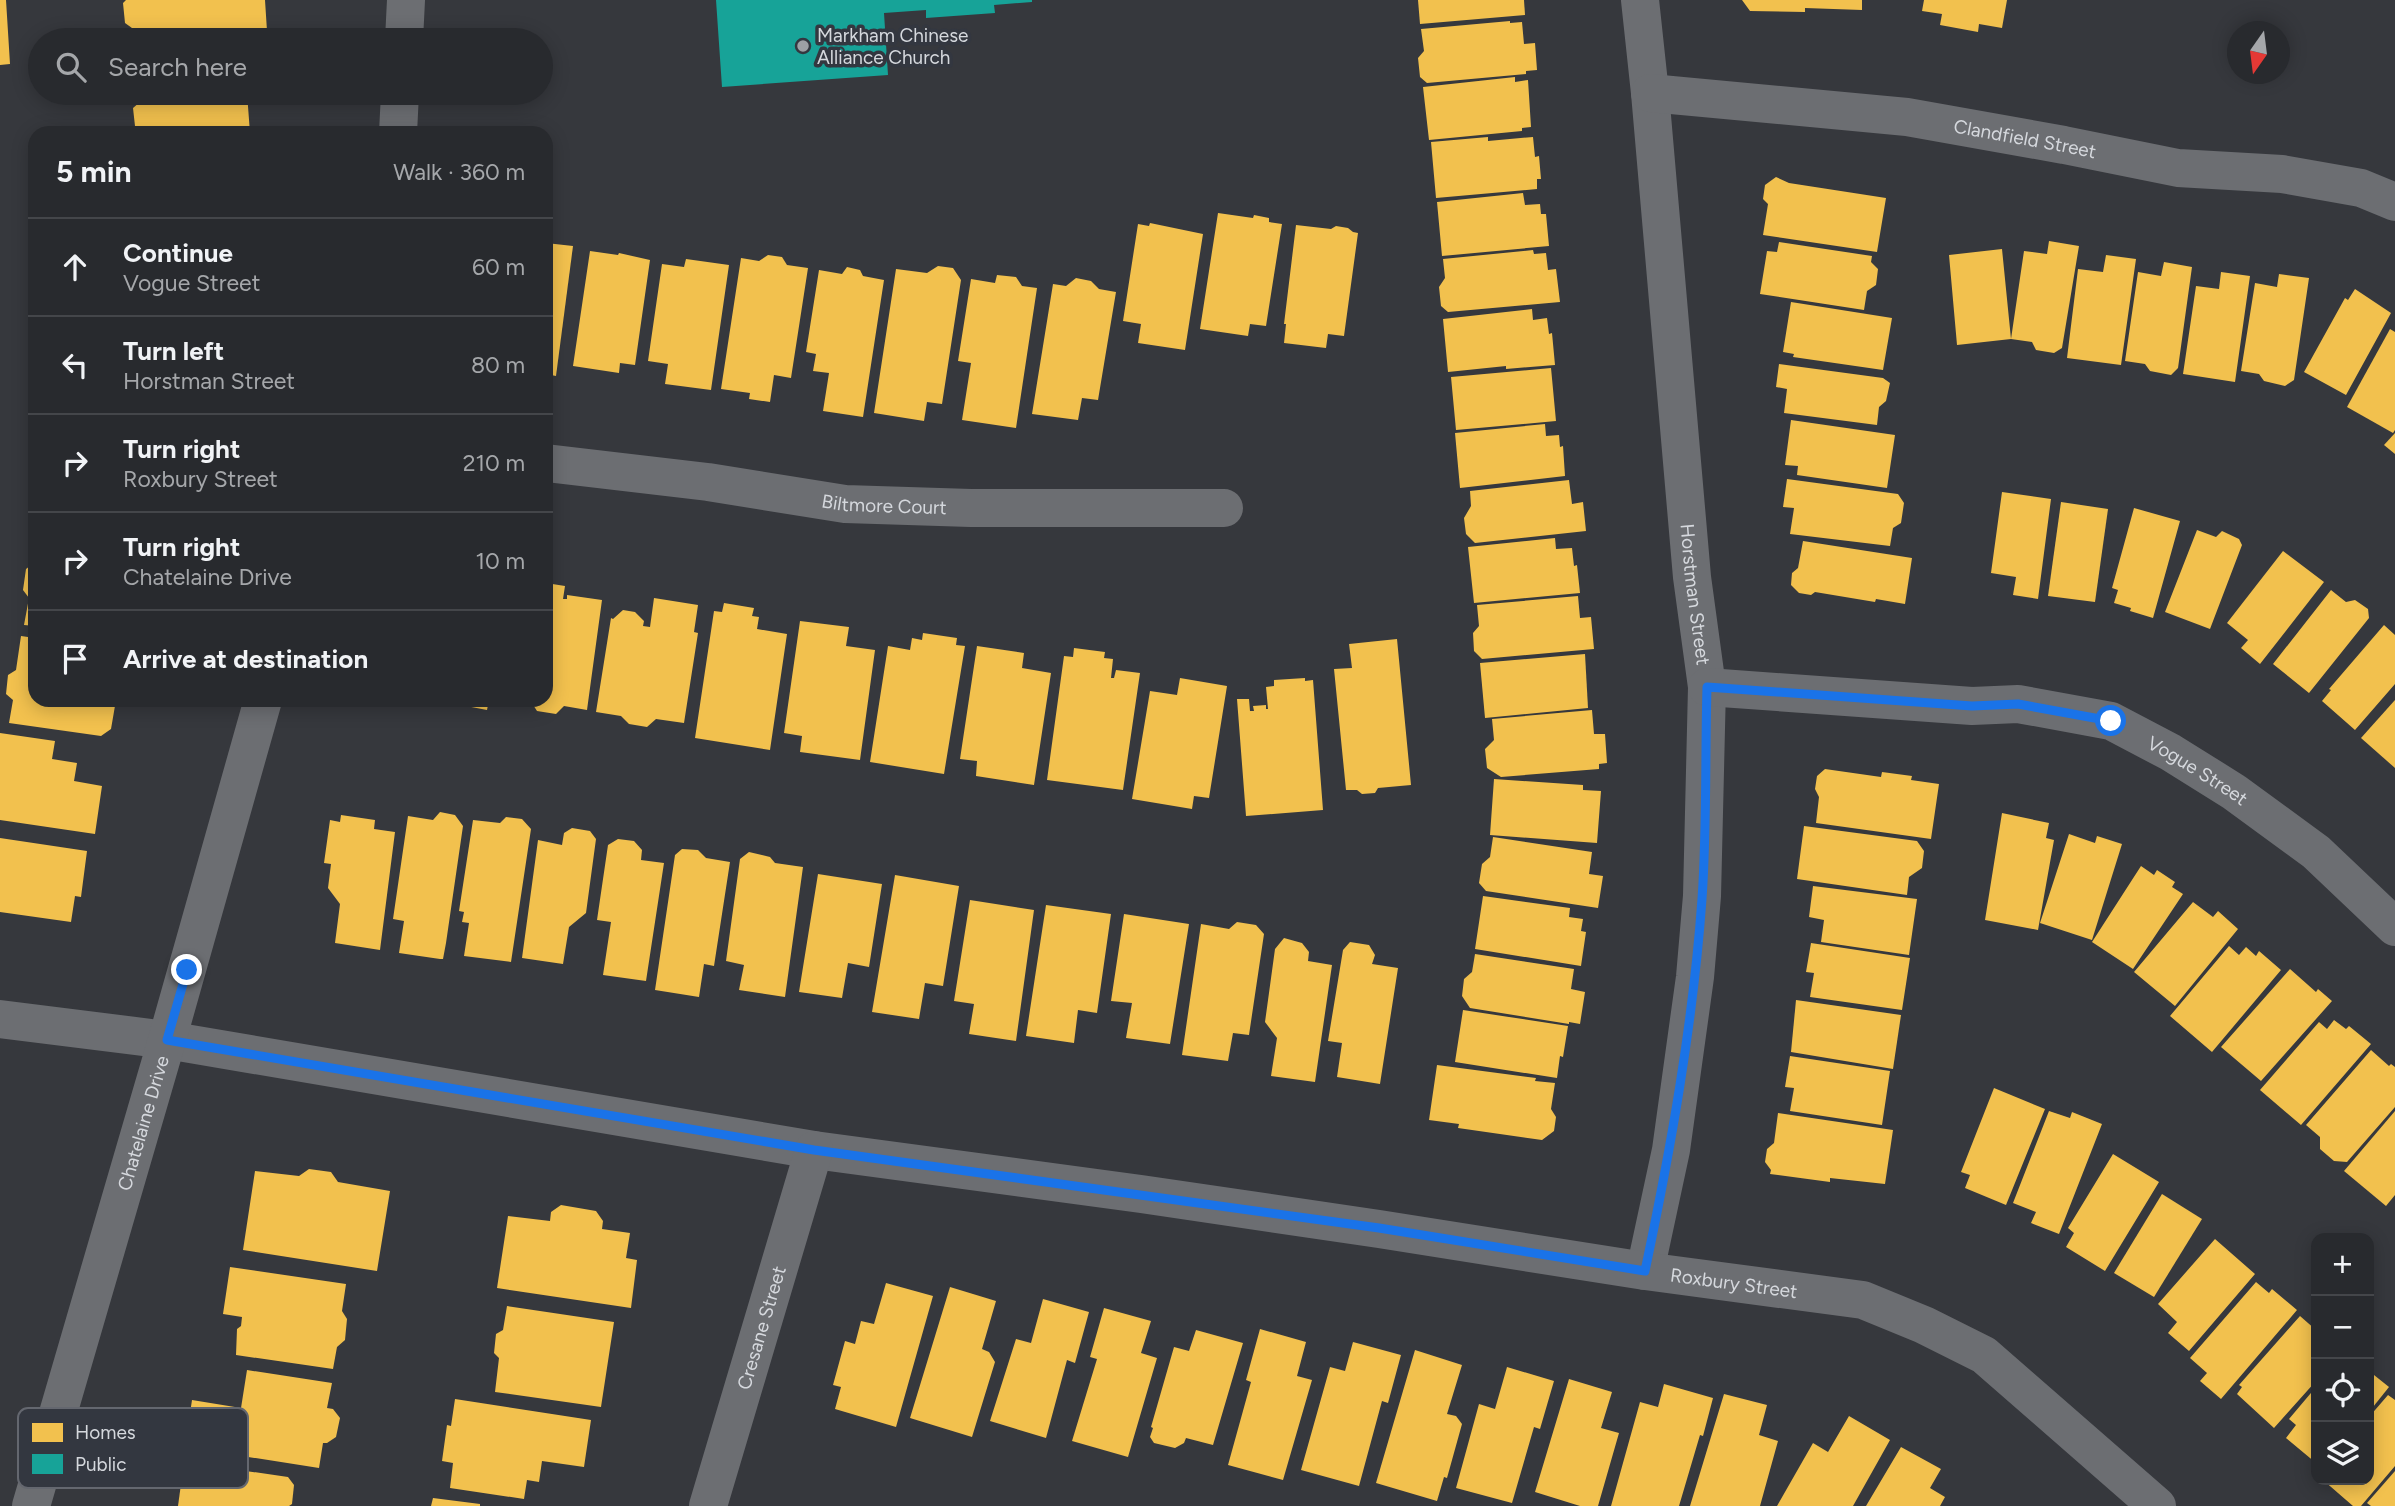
<!DOCTYPE html>
<meta charset="utf-8">
<style>
:root{--surface:#282a2e;--page:#303236;--text:#f1f3f6;--muted:#a5a7aa;--line:#44464a}
body{margin:0;font-family:Figtree,sans-serif;background:var(--page);color:var(--text)}
.controls{position:absolute;right:21px;bottom:21px;display:grid;overflow:hidden;border-radius:14px;box-shadow:0 4px 18px #0003}
.controls button{width:63px;height:63px;display:grid;place-items:center;padding:0;border:0;border-bottom:2px solid var(--line);background:var(--surface);color:var(--text);font:35px sans-serif}
.compass{position:absolute;left:2227px;top:21px;width:63px;height:63px;border-radius:50%;background:var(--surface);box-shadow:0 4px 18px #0003;rotate:194deg}
.stop{position:absolute;width:21px;height:21px;margin:-16px;border:5px solid #1a73e8;border-radius:50%;background:#fff}
.stop.end{background:#1a73e8;border-color:#fff;box-shadow:0 2px 7px #0008}
.list{margin:0;padding:0;list-style:none}
h2{display:flex;justify-content:space-between;align-items:center;height:91px;margin:0;padding:0 28px;font-size:30px}
h2 small{font-size:23px;font-weight:400;color:var(--muted)}
.list li{display:grid;grid-template-columns:46px 1fr auto;gap:21px;align-items:center;box-sizing:border-box;height:98px;padding:0 28px;border-top:2px solid var(--line)}
.list b{display:block;font-size:26px;white-space:nowrap}
.list p{margin:0;font-size:23px;white-space:nowrap;color:var(--muted)}
.list em{font-size:23px;font-style:normal;color:var(--muted)}
.icon{flex:none;width:38px;height:38px;fill:none;stroke:currentColor;stroke-width:2;stroke-linecap:round;stroke-linejoin:round}
.map{position:relative;flex:none;width:2395px;height:1506px;overflow:hidden}
.search{position:absolute;background:var(--surface);box-shadow:0 4px 18px #0003;left:28px;top:28px;width:525px;height:77px;display:flex;align-items:center;gap:18px;box-sizing:border-box;padding:0 24px;border-radius:38px;color:var(--muted);font-size:26px}
.panel{position:absolute;background:var(--surface);box-shadow:0 4px 18px #0003;left:28px;top:126px;width:525px;height:581px;border-radius:21px}
.map>svg:first-child{display:block}
.homes{fill:#f2c14e}
.public{fill:#17a398}
.lines{fill:none;stroke-linecap:round;stroke-linejoin:round}
.minor{stroke:#6c6e72;stroke-width:38}
.route{stroke:#1a73e8;stroke-width:9}
.poi-dot{fill:#9da0a5;stroke:#333740;stroke-width:2.5}
.labels{text-anchor:middle;stroke-width:7;stroke-linejoin:round;paint-order:stroke}
.poi-label{font-size:19px;fill:#d5d8dd;stroke:#333740;text-anchor:start}
.street-label{font-size:19px;fill:#d5d8dd;stroke:#333740}
.key{fill:#333740;stroke:#64676f;stroke-width:2}
.key-label{font-size:19px;fill:#d5d8dd}
</style>
<div class="map">
<svg width="2395" height="1506" viewBox="0 0 2395 1506">
<rect width="100%" height="100%" fill="#36383d"/>
<g class="homes">
<polygon points="0,0 6,0 10,64 0,65"/>
<polygon points="126,0 265,0 267,31 259,32 259,40 133,40 132,28 125,23 123,3"/>
<polygon points="1418,0 1524,0 1525,15 1420,24"/>
<polygon points="1742,0 1862,0 1862,10 1805,8 1805,12 1750,11"/>
<polygon points="1924,0 2007,0 2002,28 1979,24 1978,32 1940,25 1942,14 1922,11"/>
<polygon points="1510,21 1510,23 1522,22 1524,44 1535,43 1537,70 1526,71 1526,74 1427,83 1420,77 1418,58 1424,51 1421,29"/>
<polygon points="1515,77 1515,82 1528,80 1531,127 1522,128 1522,131 1429,140 1423,87"/>
<polygon points="139,93 247,93 250,133 144,133 135,126 133,108 140,102"/>
<polygon points="1488,137 1488,141 1533,137 1535,157 1539,156 1541,179 1537,179 1537,189 1436,198 1431,142"/>
<polygon points="1776,177 1789,183 1886,198 1877,252 1763,235 1768,204 1763,199 1765,185"/>
<polygon points="1523,193 1525,205 1540,204 1541,214 1546,214 1549,246 1442,256 1437,202"/>
<polygon points="1218,213 1253,218 1254,215 1269,218 1269,222 1282,224 1266,326 1250,324 1248,336 1200,329"/>
<polygon points="1150,223 1203,234 1185,350 1138,343 1141,324 1123,321 1138,224 1149,226"/>
<polygon points="1296,225 1331,229 1336,226 1348,228 1353,232 1358,233 1344,336 1328,334 1326,348 1284,343 1286,324 1284,324"/>
<polygon points="2049,241 2079,246 2062,348 2054,353 2036,350 2032,342 2011,339 1957,345 1949,255 2002,249 2011,339 2024,251 2047,254"/>
<polygon points="1779,242 1872,256 1871,262 1878,269 1876,285 1867,291 1864,310 1760,294 1767,251 1777,252"/>
<polygon points="546,243 573,246 556,376 546,374"/>
<polygon points="1533,250 1534,254 1546,253 1548,270 1556,269 1560,302 1448,312 1441,306 1439,287 1445,278 1443,259"/>
<polygon points="590,251 618,255 619,253 650,260 635,365 620,363 619,373 573,366"/>
<polygon points="768,255 782,257 787,265 808,268 791,378 774,375 770,402 749,399 750,393 721,389 741,258 759,261"/>
<polygon points="2106,255 2136,259 2121,365 2067,358 2078,269 2103,272"/>
<polygon points="686,259 729,265 711,390 665,384 668,364 648,361 662,264 684,267"/>
<polygon points="2164,262 2192,267 2178,368 2171,375 2150,371 2145,364 2125,361 2138,272 2161,276"/>
<polygon points="938,266 953,268 961,280 942,404 927,402 924,421 874,413 896,269 927,273"/>
<polygon points="847,267 860,270 863,276 884,280 863,417 823,411 829,373 813,371 816,354 806,352 819,270 842,274"/>
<polygon points="2221,272 2250,276 2235,382 2183,374 2196,286 2219,289"/>
<polygon points="2279,274 2309,278 2294,380 2285,386 2264,381 2259,374 2241,371 2255,283 2277,287"/>
<polygon points="997,275 1016,277 1022,286 1037,288 1016,428 962,420 971,363 958,361 971,279 995,283"/>
<polygon points="1076,278 1091,281 1099,289 1116,292 1098,400 1082,398 1078,420 1032,414 1053,284 1066,286"/>
<polygon points="2355,289 2391,313 2346,395 2304,372 2345,298 2348,300"/>
<polygon points="1791,302 1892,318 1883,370 1793,357 1794,354 1783,352"/>
<polygon points="1532,309 1533,320 1547,318 1549,334 1552,333 1555,365 1506,369 1506,366 1448,372 1443,319"/>
<polygon points="2390,329 2395,332 2395,430 2393,433 2347,407"/>
<polygon points="1779,364 1883,378 1890,383 1886,401 1879,407 1877,425 1784,413 1787,389 1776,387"/>
<polygon points="1551,368 1556,421 1456,430 1451,377"/>
<polygon points="1791,420 1895,435 1887,488 1797,475 1798,466 1785,465"/>
<polygon points="1545,424 1546,436 1559,435 1560,447 1563,446 1565,476 1460,488 1455,433"/>
<polygon points="2395,433 2395,454 2384,445"/>
<polygon points="1787,479 1898,494 1904,503 1901,523 1893,528 1890,546 1790,534 1794,508 1783,507"/>
<polygon points="1569,480 1572,504 1583,502 1586,531 1475,543 1466,534 1464,518 1471,506 1470,491"/>
<polygon points="2002,492 2051,499 2038,599 2013,595 2016,577 1991,573"/>
<polygon points="2061,502 2108,509 2095,602 2048,596"/>
<polygon points="2134,508 2180,521 2153,618 2130,611 2131,608 2114,603 2118,590 2112,588"/>
<polygon points="2197,530 2216,537 2222,531 2239,539 2242,545 2210,629 2165,612"/>
<polygon points="1555,538 1556,549 1572,548 1574,566 1577,565 1580,593 1474,603 1468,547"/>
<polygon points="1803,541 1912,558 1905,604 1876,599 1875,602 1815,592 1811,595 1799,593 1791,585 1792,573 1798,568"/>
<polygon points="2283,551 2324,582 2260,664 2241,648 2248,640 2227,623"/>
<polygon points="35,562 35,626 24,625 29,598 23,590 26,569"/>
<polygon points="546,583 565,586 563,599 567,599 567,595 602,600 587,710 564,706 556,714 537,711 530,700 546,700"/>
<polygon points="2331,590 2346,602 2355,600 2368,609 2369,618 2309,693 2273,664"/>
<polygon points="1578,596 1580,618 1591,617 1594,649 1482,659 1474,651 1473,633 1479,626 1477,605"/>
<polygon points="654,598 698,605 694,632 698,633 684,723 656,719 647,727 629,724 621,716 596,712 611,618 613,619 623,610 635,612 644,621 643,626 650,627"/>
<polygon points="724,603 754,608 752,616 759,617 757,629 787,634 770,750 695,738 714,611 722,612"/>
<polygon points="800,621 849,627 846,646 875,650 860,760 800,752 802,736 784,733"/>
<polygon points="2384,625 2395,635 2395,684 2355,730 2322,701 2331,690 2329,689"/>
<polygon points="923,633 957,638 956,645 965,646 944,774 870,762 888,646 910,650 912,638 922,640"/>
<polygon points="21,636 35,638 35,700 116,700 111,729 101,736 9,723 13,700 6,694 8,675 16,670"/>
<polygon points="1397,639 1411,785 1378,788 1375,793 1362,794 1357,790 1346,790 1334,669 1352,668 1349,644"/>
<polygon points="977,646 1024,653 1022,668 1051,673 1034,785 976,776 977,761 960,759"/>
<polygon points="1074,648 1105,652 1104,658 1113,659 1111,678 1114,678 1116,670 1140,673 1123,790 1047,780 1064,656 1073,657"/>
<polygon points="1585,654 1588,708 1485,718 1480,663"/>
<polygon points="1180,678 1227,686 1209,798 1194,796 1192,809 1132,799 1150,691 1177,695"/>
<polygon points="1305,678 1305,681 1313,680 1323,810 1246,816 1237,699 1249,699 1250,711 1254,711 1253,706 1266,705 1266,709 1268,709 1266,687 1274,686 1274,680"/>
<polygon points="435,700 489,700 487,710"/>
<polygon points="2395,700 2395,768 2361,738"/>
<polygon points="1592,710 1594,734 1605,734 1607,763 1599,764 1599,769 1501,777 1487,768 1485,749 1494,740 1492,719"/>
<polygon points="0,733 55,741 52,759 77,763 74,781 102,786 95,834 0,820"/>
<polygon points="1825,769 1881,777 1882,772 1912,776 1911,780 1939,784 1931,839 1816,823 1819,797 1815,789 1817,776"/>
<polygon points="1494,779 1583,785 1583,790 1601,791 1597,843 1490,835"/>
<polygon points="440,812 455,815 463,826 446,943 443,959 440,959 399,953 404,921 393,919 408,816 433,820"/>
<polygon points="2002,813 2049,823 2046,838 2054,840 2038,930 1985,920"/>
<polygon points="341,815 375,820 374,829 395,832 380,950 335,943 340,904 328,888 331,864 324,863 330,820 340,822"/>
<polygon points="506,817 522,819 531,829 511,962 464,956 469,923 462,922 464,912 459,911 473,820 500,823"/>
<polygon points="1804,826 1917,841 1924,851 1922,868 1909,877 1907,895 1797,879"/>
<polygon points="572,828 590,831 596,839 586,913 569,927 563,964 522,958 538,840 562,845 564,833"/>
<polygon points="2069,834 2095,843 2097,836 2122,844 2092,940 2040,923"/>
<polygon points="1493,837 1592,852 1589,874 1603,876 1598,908 1486,891 1479,883 1482,864 1490,857"/>
<polygon points="0,838 87,851 81,897 75,896 71,922 0,912"/>
<polygon points="618,839 634,841 642,850 641,860 664,863 646,981 603,975 611,922 597,920 608,845"/>
<polygon points="682,849 698,850 706,858 730,862 714,966 704,964 699,997 655,990 675,855"/>
<polygon points="749,852 770,857 775,863 803,867 785,997 739,990 744,965 726,961 740,859"/>
<polygon points="2141,866 2154,875 2157,870 2175,882 2172,887 2183,894 2133,969 2092,942"/>
<polygon points="818,874 882,884 869,967 848,963 842,998 799,992"/>
<polygon points="895,875 959,886 943,986 925,983 919,1019 872,1012"/>
<polygon points="1813,886 1917,899 1909,955 1821,942 1824,920 1809,917"/>
<polygon points="1483,896 1570,908 1569,917 1583,919 1581,931 1586,932 1581,966 1475,949"/>
<polygon points="970,900 1034,910 1016,1041 969,1034 974,1004 954,1001"/>
<polygon points="2193,902 2213,917 2218,911 2238,929 2175,1006 2134,972"/>
<polygon points="1046,905 1111,914 1097,1013 1078,1010 1074,1043 1026,1036"/>
<polygon points="1124,914 1189,924 1170,1044 1126,1038 1132,1003 1111,1001"/>
<polygon points="1237,922 1256,925 1264,934 1249,1035 1233,1033 1228,1061 1182,1055 1201,924 1229,929"/>
<polygon points="1284,938 1302,943 1309,952 1308,961 1332,965 1315,1082 1271,1076 1277,1038 1265,1022 1275,949"/>
<polygon points="1350,942 1369,945 1375,955 1372,964 1398,968 1380,1084 1337,1077 1342,1043 1328,1041 1343,950"/>
<polygon points="1811,943 1910,958 1902,1010 1810,997 1814,973 1806,972"/>
<polygon points="2229,946 2239,955 2246,947 2256,956 2259,951 2281,970 2212,1052 2170,1016"/>
<polygon points="1475,954 1574,969 1571,989 1585,992 1580,1024 1569,1022 1569,1024 1470,1008 1462,996 1464,979 1472,972"/>
<polygon points="2290,969 2316,992 2318,989 2332,1001 2261,1081 2221,1047"/>
<polygon points="1796,1000 1901,1015 1893,1069 1791,1052"/>
<polygon points="1463,1010 1568,1026 1563,1057 1560,1056 1557,1078 1455,1062"/>
<polygon points="2334,1020 2346,1029 2349,1026 2371,1044 2301,1125 2260,1090 2319,1022 2327,1029"/>
<polygon points="2371,1050 2389,1066 2391,1064 2395,1067 2395,1107 2347,1162 2334,1161 2320,1149 2320,1137 2306,1125"/>
<polygon points="1790,1056 1890,1071 1882,1125 1790,1111 1794,1088 1785,1087"/>
<polygon points="1437,1065 1536,1078 1535,1081 1555,1083 1551,1109 1556,1117 1554,1131 1542,1140 1458,1128 1459,1124 1429,1120"/>
<polygon points="1994,1088 2045,1109 2006,1205 1965,1188 1970,1175 1961,1172"/>
<polygon points="2049,1111 2070,1118 2072,1112 2102,1124 2059,1234 2031,1223 2036,1212 2013,1203"/>
<polygon points="2395,1111 2395,1195 2386,1206 2344,1171"/>
<polygon points="1778,1113 1893,1130 1885,1184 1830,1178 1830,1182 1770,1174 1771,1170 1765,1162 1767,1149 1774,1143"/>
<polygon points="2113,1154 2159,1182 2105,1271 2066,1247 2074,1233 2068,1228"/>
<polygon points="309,1169 331,1172 338,1182 390,1191 377,1271 243,1250 255,1171 299,1176"/>
<polygon points="2162,1194 2202,1219 2154,1297 2114,1273"/>
<polygon points="561,1205 596,1211 603,1221 602,1229 630,1233 626,1258 637,1260 631,1308 497,1288 508,1216 550,1221 551,1212"/>
<polygon points="2215,1239 2255,1274 2189,1351 2168,1333 2177,1322 2158,1304"/>
<polygon points="230,1267 346,1284 342,1311 347,1319 345,1340 337,1347 333,1369 236,1355 237,1329 241,1326 242,1317 223,1314"/>
<polygon points="2256,1282 2269,1293 2272,1289 2297,1310 2221,1399 2200,1381 2207,1373 2190,1358"/>
<polygon points="886,1283 933,1296 896,1427 835,1409 841,1387 833,1385 845,1341 855,1344 861,1321 874,1324"/>
<polygon points="950,1287 996,1301 982,1349 989,1352 995,1362 972,1437 910,1418"/>
<polygon points="1043,1299 1089,1312 1075,1363 1067,1360 1046,1438 990,1421 1016,1339 1031,1343"/>
<polygon points="507,1306 614,1322 601,1407 495,1392 499,1358 494,1353 496,1334 503,1330"/>
<polygon points="1104,1308 1151,1321 1141,1353 1157,1358 1128,1457 1072,1441 1097,1359 1090,1357"/>
<polygon points="2300,1316 2316,1330 2316,1381 2274,1428 2237,1394 2242,1387 2239,1385"/>
<polygon points="1260,1329 1306,1342 1297,1376 1312,1380 1283,1480 1228,1465 1251,1382 1246,1380"/>
<polygon points="1196,1330 1243,1343 1213,1445 1186,1438 1184,1443 1175,1448 1154,1443 1150,1437 1153,1428 1151,1427 1174,1347 1189,1351"/>
<polygon points="1353,1342 1401,1355 1388,1403 1382,1401 1359,1486 1301,1470 1330,1367 1345,1371"/>
<polygon points="1415,1350 1462,1365 1447,1414 1456,1416 1462,1424 1447,1478 1444,1477 1437,1501 1376,1483"/>
<polygon points="1507,1367 1554,1381 1540,1429 1534,1427 1512,1503 1456,1488 1479,1404 1495,1409"/>
<polygon points="247,1370 332,1383 327,1408 333,1409 340,1418 336,1437 327,1443 323,1443 319,1468 185,1447 192,1400 241,1408"/>
<polygon points="2369,1371 2389,1387 2369,1412"/>
<polygon points="1569,1379 1612,1392 1601,1428 1619,1433 1598,1506 1580,1506 1535,1492"/>
<polygon points="1664,1384 1713,1398 1703,1436 1700,1435 1679,1506 1611,1506 1640,1402 1658,1407"/>
<polygon points="2316,1387 2316,1463 2286,1438 2296,1425 2289,1419"/>
<polygon points="1724,1394 1767,1405 1759,1435 1778,1441 1760,1506 1690,1506"/>
<polygon points="2388,1395 2395,1400 2395,1466 2361,1506 2353,1506 2323,1480 2369,1480 2369,1417"/>
<polygon points="455,1399 591,1420 584,1467 542,1461 539,1482 527,1480 524,1499 450,1488 453,1463 442,1461 447,1425 451,1426"/>
<polygon points="1849,1416 1890,1440 1853,1506 1777,1506 1813,1443 1828,1452"/>
<polygon points="1901,1447 1941,1469 1930,1488 1945,1497 1940,1506 1866,1506"/>
<polygon points="184,1462 288,1477 294,1485 292,1504 289,1506 178,1506"/>
<polygon points="2395,1471 2395,1506 2371,1506 2367,1503"/>
<polygon points="433,1498 480,1504 480,1506 431,1506"/>
</g>
<polygon class="public" points="716,0 1032,0 1032,2 994,5 995,13 926,18 926,10 884,13 888,75 722,87"/>
<g class="lines">
<g class="minor">
<path id="s1" d="M1640 0 1650 93 1692 577 1707 687 1702 896 1695 977 1671 1150 1645 1271"/>
<polyline points="404,40 406,0"/>
<path id="s2" d="M1650 93 1907 117 2064 145 2178 168 2282 174 2361 188 2395 202"/>
<polyline points="398,133 400,93"/>
<path id="s3" d="M546 463 708 482 845 504 971 508H1224"/>
<path id="s4" d="M1707 687 1972 706 2018 704 2111 721 2170 752 2234 792 2316 852 2395 927"/>
<path id="s5" d="M0 1019 167 1040 814 1150 1141 1194 1379 1229 1645 1271 1863 1300 1924 1325 1984 1355 2157 1506"/>
<path id="s6" d="M31 1506 167 1040 263 700"/>
<path id="s7" d="M708 1506 814 1150"/>
</g>
</g>
<g class="lines">
<path class="route" d="M187 970 167 1040 814 1150 1379 1228 1645 1271C1671 1148 1693 1024 1702 899 1707 829 1705 757 1707 687L1972 706 2018 704 2111 721"/>
</g>
<circle class="poi-dot" cx="803" cy="46" r="7"/>
<g class="labels">
<g class="poi-label">
<text x="817" y="42">Markham Chinese<tspan x="817" dy="22">Alliance Church</tspan></text>
</g>
<g class="street-label">
<text dy="7" stroke="none"><textPath href="#s2" startOffset="378">Clandfield Street</textPath></text>
<text dy="7" stroke="none"><textPath href="#s3" startOffset="341">Biltmore Court</textPath></text>
<text dy="7" stroke="none"><textPath href="#s1" startOffset="597">Horstman Street</textPath></text>
<text dy="7" stroke="none"><textPath href="#s4" startOffset="506">Vogue Street</textPath></text>
<text dy="7" stroke="none"><textPath href="#s6" startOffset="399">Chatelaine Drive</textPath></text>
<text dy="7" stroke="none"><textPath href="#s5" startOffset="1754">Roxbury Street</textPath></text>
<text dy="7" stroke="none"><textPath href="#s7" startOffset="186">Cresane Street</textPath></text>
</g>
</g>
<rect x="18" y="1408" width="230" height="80" rx="10" class="key"/>
<rect x="32" y="1423" width="31" height="19" fill="#f2c14e"/>
<rect x="32" y="1454" width="31" height="20" fill="#17a398"/>
<g class="key-label">
<text x="75" y="1439">Homes</text>
<text x="75" y="1471">Public</text>
</g>
</svg>
<div class="controls">
<button>+</button>
<button>−</button>
<button><svg class="icon" aria-label="locate" viewBox="0 0 24 24"><circle cx="12" cy="12" r="6"/><path d="M12 2v4M12 18v4M2 12h4M18 12h4"/></svg></button>
<button><svg class="icon" aria-label="layers" viewBox="0 0 24 24"><path d="M12 4l9 5-9 5-9-5zM3 14l9 5 9-5"/></svg></button>
</div>
<svg class="compass" viewBox="-18 -18 36 36"><path d="M0-13l5 13h-10z" fill="#e53935"/><path d="M0 13l5-13h-10z" fill="#a5a7aa"/></svg>
<div class="stop" style="left:2111px;top:721px"></div>
<div class="stop end" style="left:187px;top:970px"></div>
<div class="search"><svg class="icon" aria-label="search" viewBox="0 0 24 24"><circle cx="10" cy="10" r="6"/><path d="M15 15l6 6"/></svg>Search here</div>
<section class="panel">
<h2>5 min<small>Walk · 360 m</small></h2>
<ul class="list">
<li><svg class="icon" aria-label="ahead" viewBox="0 0 24 24"><path d="M12 20V5M6 11l6-6 6 6"/></svg><div><b>Continue</b><p>Vogue Street</p></div><em>60 m</em></li>
<li><svg class="icon" aria-label="left" viewBox="0 0 24 24"><path d="M17 20v-9H6M10 6l-5 5 5 5"/></svg><div><b>Turn left</b><p>Horstman Street</p></div><em>80 m</em></li>
<li><svg class="icon" aria-label="right" viewBox="0 0 24 24"><path d="M7 20v-9h11M14 6l5 5-5 5"/></svg><div><b>Turn right</b><p>Roxbury Street</p></div><em>210 m</em></li>
<li><svg class="icon" aria-label="right" viewBox="0 0 24 24"><path d="M7 20v-9h11M14 6l5 5-5 5"/></svg><div><b>Turn right</b><p>Chatelaine Drive</p></div><em>10 m</em></li>
<li><svg class="icon" aria-label="arrive" viewBox="0 0 24 24"><path d="M6 21V4h12l-3 4 3 4H6"/></svg><div><b>Arrive at destination</b></div></li>
</ul>
</section>
</div>
